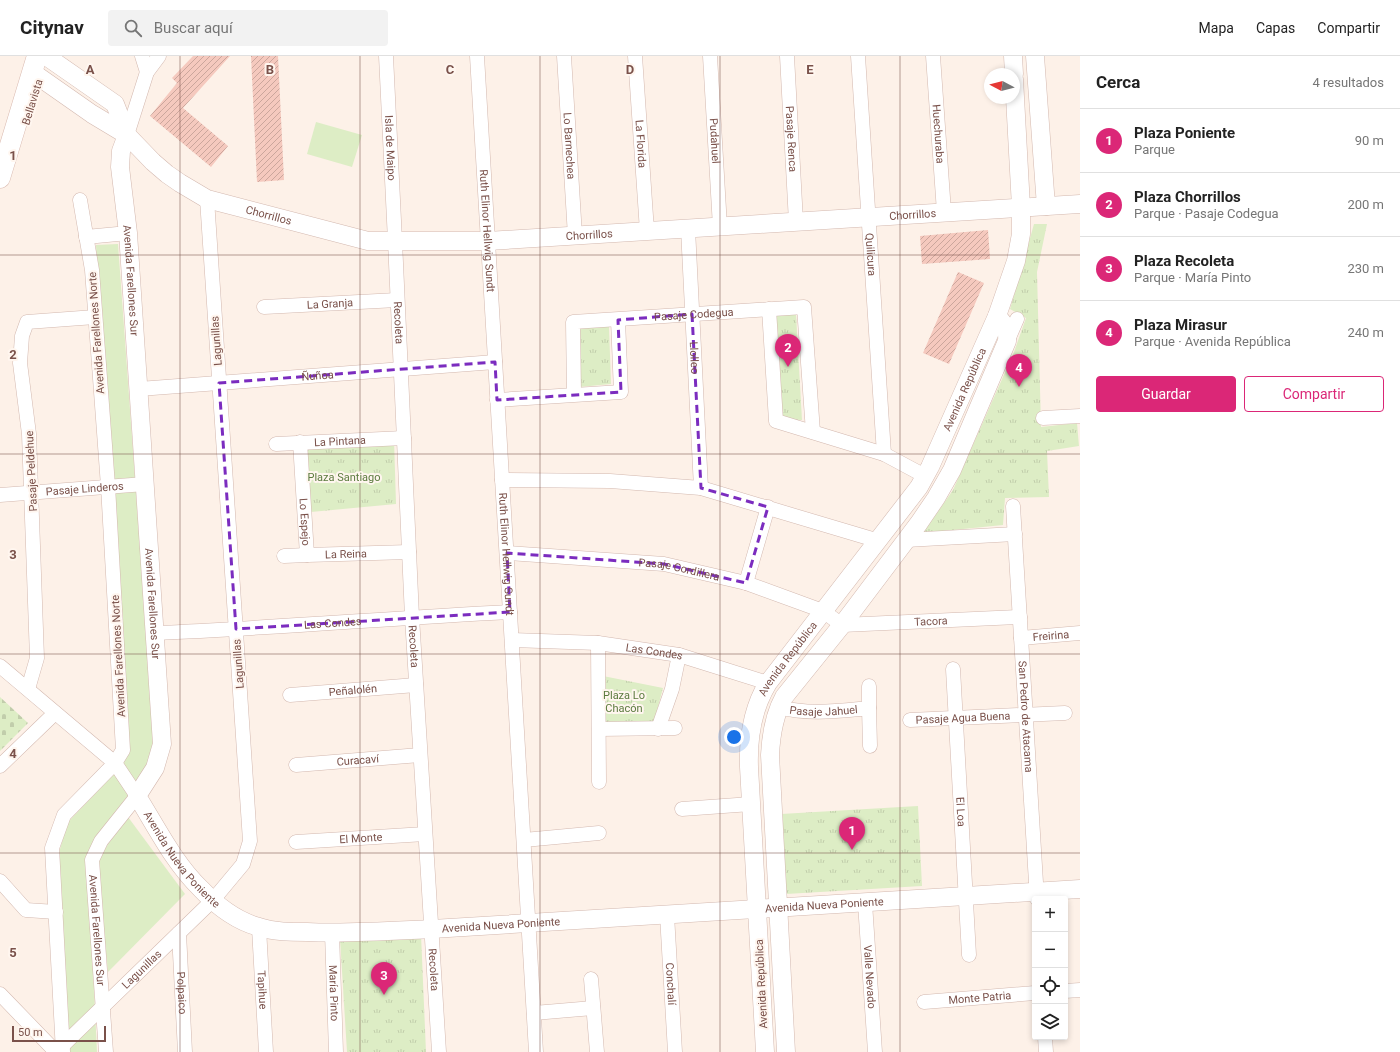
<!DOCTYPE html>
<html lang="es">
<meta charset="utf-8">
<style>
:root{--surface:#fff;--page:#f2f2f2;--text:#222;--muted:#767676;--line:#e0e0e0;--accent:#db2777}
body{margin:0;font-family:Roboto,sans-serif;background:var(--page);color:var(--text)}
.controls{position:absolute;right:12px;bottom:12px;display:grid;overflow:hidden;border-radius:4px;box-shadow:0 2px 6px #0003}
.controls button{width:36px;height:36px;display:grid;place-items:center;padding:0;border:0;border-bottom:1px solid var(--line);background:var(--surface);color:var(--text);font:20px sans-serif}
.compass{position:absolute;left:984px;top:12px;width:36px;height:36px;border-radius:50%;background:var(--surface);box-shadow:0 2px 6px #0003;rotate:277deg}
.scale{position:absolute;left:12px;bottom:10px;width:94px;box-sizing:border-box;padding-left:4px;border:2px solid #7a514a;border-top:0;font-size:11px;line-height:14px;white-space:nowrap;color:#7a514a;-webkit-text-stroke:3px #fff6ef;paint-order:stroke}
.you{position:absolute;left:734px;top:681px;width:14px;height:14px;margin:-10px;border:3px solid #fff;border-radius:50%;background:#1a73e8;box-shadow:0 0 0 6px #1a73e833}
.badge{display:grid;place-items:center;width:26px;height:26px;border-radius:50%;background:var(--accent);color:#fff;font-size:13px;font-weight:700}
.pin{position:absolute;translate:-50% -33px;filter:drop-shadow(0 1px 2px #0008)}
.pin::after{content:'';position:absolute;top:21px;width:14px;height:12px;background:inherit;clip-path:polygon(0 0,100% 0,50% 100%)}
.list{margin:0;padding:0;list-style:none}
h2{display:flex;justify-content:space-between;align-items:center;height:52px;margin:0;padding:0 16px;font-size:17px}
h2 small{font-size:13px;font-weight:400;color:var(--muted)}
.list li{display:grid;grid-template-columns:26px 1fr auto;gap:12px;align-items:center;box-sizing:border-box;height:64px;padding:0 16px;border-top:1px solid var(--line)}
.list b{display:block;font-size:15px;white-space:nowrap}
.list p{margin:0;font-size:13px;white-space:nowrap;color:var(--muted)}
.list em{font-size:13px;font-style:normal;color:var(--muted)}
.actions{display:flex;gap:8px;padding:12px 16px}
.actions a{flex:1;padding:9px 0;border:1px solid var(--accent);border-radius:4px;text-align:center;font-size:14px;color:var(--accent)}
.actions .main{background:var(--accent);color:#fff}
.icon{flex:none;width:22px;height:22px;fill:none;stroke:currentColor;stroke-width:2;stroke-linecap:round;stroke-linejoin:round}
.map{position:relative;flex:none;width:1080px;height:996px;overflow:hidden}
header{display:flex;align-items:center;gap:24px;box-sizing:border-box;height:56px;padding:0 20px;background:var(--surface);border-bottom:1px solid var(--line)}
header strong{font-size:19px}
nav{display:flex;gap:22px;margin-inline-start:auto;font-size:14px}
.search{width:280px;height:36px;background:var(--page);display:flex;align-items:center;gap:10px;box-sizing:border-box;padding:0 14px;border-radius:4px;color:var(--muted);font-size:15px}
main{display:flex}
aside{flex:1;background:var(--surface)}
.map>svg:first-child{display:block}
.grass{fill:#ddedc5}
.cemetery{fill:url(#cemetery-stones)}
.park{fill:url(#park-tufts)}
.building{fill:url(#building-hatch)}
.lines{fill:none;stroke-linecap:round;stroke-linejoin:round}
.minor-casing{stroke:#d3b8af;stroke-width:15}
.tertiary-casing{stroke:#d3b8af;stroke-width:19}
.secondary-casing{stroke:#d9b9af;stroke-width:21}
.minor{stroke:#fff;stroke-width:14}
.tertiary{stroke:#fff;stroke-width:18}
.secondary{stroke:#fff;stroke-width:20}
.marked{fill:none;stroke:#7b2cbf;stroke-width:3;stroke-dasharray:8 5;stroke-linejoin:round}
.grid{fill:none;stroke:#7a514a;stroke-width:1;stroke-opacity:0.55}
.labels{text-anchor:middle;stroke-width:4;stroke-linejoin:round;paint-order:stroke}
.street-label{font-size:11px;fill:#7a514a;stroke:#fff6ef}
.park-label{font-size:11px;fill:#5b7a3e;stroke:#fff6ef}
.grid-label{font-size:13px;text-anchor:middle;font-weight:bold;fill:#7a514a;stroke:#fff6ef;stroke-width:4;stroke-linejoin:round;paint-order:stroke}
</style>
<header>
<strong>Citynav</strong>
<div class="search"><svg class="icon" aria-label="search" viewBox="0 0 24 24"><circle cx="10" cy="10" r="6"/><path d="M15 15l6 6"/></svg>Buscar aquí</div>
<nav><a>Mapa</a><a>Capas</a><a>Compartir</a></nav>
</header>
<main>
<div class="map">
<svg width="1080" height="996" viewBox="0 0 1080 996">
<defs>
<pattern id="cemetery-stones" width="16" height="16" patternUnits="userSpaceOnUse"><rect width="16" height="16" fill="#ddedc5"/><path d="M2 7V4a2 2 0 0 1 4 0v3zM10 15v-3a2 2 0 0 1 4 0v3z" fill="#c1cdab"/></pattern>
<pattern id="park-tufts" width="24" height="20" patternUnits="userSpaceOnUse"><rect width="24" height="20" fill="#ddedc5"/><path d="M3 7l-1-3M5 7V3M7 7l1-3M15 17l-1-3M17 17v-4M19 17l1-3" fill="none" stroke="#c1cdab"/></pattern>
<pattern id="building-hatch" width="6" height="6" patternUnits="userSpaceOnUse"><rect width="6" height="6" fill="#f5c9be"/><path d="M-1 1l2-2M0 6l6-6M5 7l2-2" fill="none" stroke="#cba69c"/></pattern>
</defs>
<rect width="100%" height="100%" fill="#fdf1e8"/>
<g class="grass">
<polygon points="316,66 362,79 352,111 307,98"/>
<polygon points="118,188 154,684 151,709 88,804 97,996 69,996 59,797 67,767 117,715 96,189"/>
<polygon points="128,761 185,838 108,916 97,806 108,788"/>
</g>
<polygon class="cemetery" points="0,641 28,667 0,695"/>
<g class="park">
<polygon points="1034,168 1047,168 1037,216 1041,371 1077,367 1079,390 1047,395 1049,441 1005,442 1003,469 923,477 953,434 1014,296 1026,262 1010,253"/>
<polygon points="796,258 802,364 779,363 775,260"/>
<polygon points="609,270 611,328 579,331 578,272"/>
<polygon points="394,384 396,448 311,456 306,392"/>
<polygon points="603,620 663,632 654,666 604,667"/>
<polygon points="918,750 922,830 786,838 781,758"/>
<polygon points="421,878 426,996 347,996 340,883"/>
</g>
<g class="building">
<polygon points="193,0 230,0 183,52 228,90 211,111 150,60 177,27 172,22"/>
<polygon points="251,0 278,0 284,124 257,126"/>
<polygon points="988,174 990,203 922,208 920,180"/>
<polygon points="958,216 984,227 949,308 923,297"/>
</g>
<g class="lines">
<g class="minor-casing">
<g id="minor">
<polyline points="142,0 147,16"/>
<path id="s1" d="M386 0 395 185 412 561 439 996"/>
<path id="s2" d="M477 0 536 996"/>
<path id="s3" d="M564 0 575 180"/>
<path id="s4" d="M635 0 647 175"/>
<path id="s5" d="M710 0 720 171"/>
<path id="s6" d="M787 0 796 166"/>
<path id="s7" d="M858 0 884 398"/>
<path id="s8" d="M933 0 944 156"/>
<polyline points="127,79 147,16 159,0"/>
<path id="s9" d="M688 173 701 432"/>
<polyline points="86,181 128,177"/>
<path id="s10" d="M264 251 397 244"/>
<polyline points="769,253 776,365 884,398 925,420"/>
<polyline points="1007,286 1017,263"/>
<path id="s11" d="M139 333 495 306"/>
<path id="s12" d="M574 338 573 266 804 251 813 376"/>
<polyline points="497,344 621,336 618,264"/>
<polyline points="1043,362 1080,360"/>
<path id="s13" d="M300 386 307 499"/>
<path id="s14" d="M276 388 404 382"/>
<polyline points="502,424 610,425 701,432 879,485"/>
<path id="s15" d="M0 439 145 428"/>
<path id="s16" d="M1013 450 1037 843"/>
<polyline points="906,484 1015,478"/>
<path id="s17" d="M507 497 664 508 746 527 823 555 842 569 1020 561"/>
<path id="s18" d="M284 500 307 499 409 496"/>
<polyline points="746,527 768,451"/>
<path id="s19" d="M156 577C274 572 392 562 510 556"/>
<path id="s20" d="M1021 582 1080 577"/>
<path id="s21" d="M512 584 598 587 679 599 768 627"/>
<polyline points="598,587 599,726"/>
<path id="s22" d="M0 610 115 707 137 740 101 785 92 804 106 996"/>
<path id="s23" d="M953 613 969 899"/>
<polyline points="28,633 37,602 29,378 20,307 22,280 27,266 95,261"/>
<path id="s24" d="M290 639 416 629"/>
<path id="s25" d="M778 651C809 659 837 655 869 652L870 690"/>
<polyline points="869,652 869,630"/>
<path id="s26" d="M910 664 1065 657"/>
<polyline points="599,673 675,672"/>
<polyline points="658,673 672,633 679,599"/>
<path id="s27" d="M296 709 420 699"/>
<polyline points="0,710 55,657"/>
<polyline points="682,753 751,748"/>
<polyline points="524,784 599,777"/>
<path id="s28" d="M296 786 425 778"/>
<polyline points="0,825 26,854 56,856"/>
<path id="s29" d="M865 847 875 996"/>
<path id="s30" d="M667 859 675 996"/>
<path id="s31" d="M259 872 266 996"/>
<path id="s32" d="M179 877 185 996"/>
<path id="s33" d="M332 877 336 996"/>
<polyline points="591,923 597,996"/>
<polyline points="1065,935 1080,934"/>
<polyline points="0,938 56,996"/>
<path id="s34" d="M924 946 1035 937"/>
<polyline points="534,957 593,952"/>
<polyline points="1045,981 1046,996"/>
<path id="s35" d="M56 996 213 844 243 808 250 785 207 143"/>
<polyline points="63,996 52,792 64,759 115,707 123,694 108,430 92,214 80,144"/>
</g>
</g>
<g class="tertiary-casing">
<g id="tertiary">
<polyline points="46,0 115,48 127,79"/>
<polyline points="1013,0 1014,18"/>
<polyline points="1035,0 1046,150"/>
<path id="s36" d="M32 16 92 58 127 79 153 106 167 118 180 127 207 143 368 185H488L1080 148"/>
<path id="s37" d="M127 79 121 95 120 111 128 177 162 688 155 712 137 740C157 772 174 807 201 833 216 849 237 865 259 871 274 876 291 876 307 876 348 878 390 875 432 873L1080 833"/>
<path id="s38" d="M765 996 749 711C748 681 752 653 768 627L919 431 930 411 997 260 1016 205 1021 178V151L1014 23"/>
<path d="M786 996 770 699C771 679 774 659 784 641L842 569 919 467 936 442 952 414 1007 285C1008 274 1005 268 997 260"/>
</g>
</g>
<g class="secondary-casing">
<polyline id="secondary" points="0,122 37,0"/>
</g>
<use href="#minor" class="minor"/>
<use href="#tertiary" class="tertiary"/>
<use href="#secondary" class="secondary"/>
</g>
<path class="marked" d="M692 258 701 432 768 451 746 527 664 508 507 497 510 556 236 573 219 327 495 306 497 344 621 336 618 264Z"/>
<path class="grid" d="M180 0V996M360 0V996M540 0V996M720 0V996M900 0V996M0 199H1080M0 398H1080M0 598H1080M0 797H1080"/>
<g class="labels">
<g class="street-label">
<text transform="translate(32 46) rotate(-73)" y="4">Bellavista</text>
<text dy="4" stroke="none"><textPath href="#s8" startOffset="78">Huechuraba</textPath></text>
<text dy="4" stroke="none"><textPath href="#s6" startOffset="83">Pasaje Renca</textPath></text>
<text dy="4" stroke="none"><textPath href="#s5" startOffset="85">Pudahuel</textPath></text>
<text dy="4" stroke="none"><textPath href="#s4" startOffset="88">La Florida</textPath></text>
<text dy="4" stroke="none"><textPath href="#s3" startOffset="90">Lo Barnechea</textPath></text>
<text dy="4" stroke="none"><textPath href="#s1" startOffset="92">Isla de Maipo</textPath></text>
<text dy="4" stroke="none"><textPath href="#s36" startOffset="929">Chorrillos</textPath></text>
<text dy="4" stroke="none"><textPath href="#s36" startOffset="281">Chorrillos</textPath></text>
<text dy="4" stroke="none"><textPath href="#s2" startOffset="175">Ruth Elinor Hellwig Sundt</textPath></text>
<text dy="4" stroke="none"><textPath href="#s36" startOffset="605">Chorrillos</textPath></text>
<text dy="4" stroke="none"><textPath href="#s7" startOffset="199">Quilicura</textPath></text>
<text dy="4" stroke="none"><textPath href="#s37" startOffset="147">Avenida Farellones Sur</textPath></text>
<text dy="4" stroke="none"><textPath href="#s10" startOffset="66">La Granja</textPath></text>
<text dy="4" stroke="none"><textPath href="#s12" startOffset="193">Pasaje Codegua</textPath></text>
<text dy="4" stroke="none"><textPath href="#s1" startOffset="267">Recoleta</textPath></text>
<text transform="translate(96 277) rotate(-94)" y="4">Avenida Farellones Norte</text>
<text transform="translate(216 285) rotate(-94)" y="4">Lagunillas</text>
<text dy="4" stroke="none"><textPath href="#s9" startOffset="129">Llolleo</textPath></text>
<text dy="4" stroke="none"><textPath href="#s11" startOffset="179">Ñuñoa</textPath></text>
<text dy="4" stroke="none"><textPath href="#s38" startOffset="728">Avenida República</textPath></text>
<text dy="4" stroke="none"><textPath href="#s14" startOffset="64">La Pintana</textPath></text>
<text transform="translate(31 415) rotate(-93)" y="4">Pasaje Peldehue</text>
<text dy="4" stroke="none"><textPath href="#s15" startOffset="85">Pasaje Linderos</textPath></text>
<text dy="4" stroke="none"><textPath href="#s13" startOffset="80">Lo Espejo</textPath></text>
<text dy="4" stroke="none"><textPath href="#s18" startOffset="62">La Reina</textPath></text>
<text dy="4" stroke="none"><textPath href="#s2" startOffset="499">Ruth Elinor Hellwig Sundt</textPath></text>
<text dy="4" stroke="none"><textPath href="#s17" startOffset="173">Pasaje Cordillera</textPath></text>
<text dy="4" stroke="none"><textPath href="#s37" startOffset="471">Avenida Farellones Sur</textPath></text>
<text dy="4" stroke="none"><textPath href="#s17" startOffset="436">Tacora</textPath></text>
<text dy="4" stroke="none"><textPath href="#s19" startOffset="177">Las Condes</textPath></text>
<text dy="4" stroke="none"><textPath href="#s20" startOffset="30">Freirina</textPath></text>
<text dy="4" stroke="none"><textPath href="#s1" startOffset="591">Recoleta</textPath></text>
<text dy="4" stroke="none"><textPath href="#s21" startOffset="143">Las Condes</textPath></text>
<text transform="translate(118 600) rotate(-93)" y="4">Avenida Farellones Norte</text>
<text dy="4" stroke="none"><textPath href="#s38" startOffset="404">Avenida República</textPath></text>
<text transform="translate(238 608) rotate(-94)" y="4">Lagunillas</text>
<text dy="4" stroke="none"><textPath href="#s24" startOffset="63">Peñalolén</textPath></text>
<text dy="4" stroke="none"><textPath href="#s25" startOffset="46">Pasaje Jahuel</textPath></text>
<text dy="4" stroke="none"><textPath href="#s26" startOffset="53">Pasaje Agua Buena</textPath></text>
<text dy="4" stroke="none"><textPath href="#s16" startOffset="211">San Pedro de Atacama</textPath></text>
<text dy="4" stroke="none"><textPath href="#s27" startOffset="62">Curacaví</textPath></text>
<text dy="4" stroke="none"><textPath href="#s23" startOffset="143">El Loa</textPath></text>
<text dy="4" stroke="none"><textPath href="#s28" startOffset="65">El Monte</textPath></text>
<text dy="4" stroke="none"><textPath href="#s37" startOffset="748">Avenida Nueva Poniente</textPath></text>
<text dy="4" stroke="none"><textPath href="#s37" startOffset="1420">Avenida Nueva Poniente</textPath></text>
<text dy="4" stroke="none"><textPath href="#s37" startOffset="1096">Avenida Nueva Poniente</textPath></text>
<text dy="4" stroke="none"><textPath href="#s22" startOffset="339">Avenida Farellones Sur</textPath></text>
<text dy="4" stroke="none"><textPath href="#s35" startOffset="119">Lagunillas</textPath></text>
<text dy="4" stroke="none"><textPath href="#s1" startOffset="915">Recoleta</textPath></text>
<text dy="4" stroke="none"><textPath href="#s29" startOffset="74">Valle Nevado</textPath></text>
<text dy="4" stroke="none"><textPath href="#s30" startOffset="69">Conchalí</textPath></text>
<text transform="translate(761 928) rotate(-93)" y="4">Avenida República</text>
<text dy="4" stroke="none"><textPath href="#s31" startOffset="62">Tapihue</textPath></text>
<text dy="4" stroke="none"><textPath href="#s32" startOffset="60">Polpaico</textPath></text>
<text dy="4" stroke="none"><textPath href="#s33" startOffset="60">María Pinto</textPath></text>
<text dy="4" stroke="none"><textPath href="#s34" startOffset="56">Monte Patria</textPath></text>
</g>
<g class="park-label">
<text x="344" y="425">Plaza Santiago</text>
<text x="624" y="643">Plaza Lo<tspan x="624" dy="13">Chacón</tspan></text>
</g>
</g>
<g class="grid-label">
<text x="90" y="18">A</text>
<text x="270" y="18">B</text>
<text x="450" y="18">C</text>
<text x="630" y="18">D</text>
<text x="810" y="18">E</text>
<text x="13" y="104">1</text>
<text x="13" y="303">2</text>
<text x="13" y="503">3</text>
<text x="13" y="702">4</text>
<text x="13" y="901">5</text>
</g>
</svg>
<div class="controls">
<button>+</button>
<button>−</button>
<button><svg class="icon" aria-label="locate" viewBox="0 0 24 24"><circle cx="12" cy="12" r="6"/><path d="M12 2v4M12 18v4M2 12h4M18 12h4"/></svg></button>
<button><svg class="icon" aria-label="layers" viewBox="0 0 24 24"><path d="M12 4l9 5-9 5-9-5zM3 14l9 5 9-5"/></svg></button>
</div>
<svg class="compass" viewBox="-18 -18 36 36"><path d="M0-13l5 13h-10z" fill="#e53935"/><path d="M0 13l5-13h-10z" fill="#767676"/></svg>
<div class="scale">50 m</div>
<div class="you"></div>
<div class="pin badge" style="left:852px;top:794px">1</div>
<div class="pin badge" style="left:788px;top:311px">2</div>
<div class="pin badge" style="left:384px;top:939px">3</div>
<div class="pin badge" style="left:1019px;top:331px">4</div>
</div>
<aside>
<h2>Cerca<small>4 resultados</small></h2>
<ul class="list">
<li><span class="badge">1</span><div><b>Plaza Poniente</b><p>Parque</p></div><em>90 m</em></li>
<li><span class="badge">2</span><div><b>Plaza Chorrillos</b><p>Parque · Pasaje Codegua</p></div><em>200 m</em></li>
<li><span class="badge">3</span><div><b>Plaza Recoleta</b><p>Parque · María Pinto</p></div><em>230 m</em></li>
<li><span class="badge">4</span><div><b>Plaza Mirasur</b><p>Parque · Avenida República</p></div><em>240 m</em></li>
</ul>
<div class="actions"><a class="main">Guardar</a><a>Compartir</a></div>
</aside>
</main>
